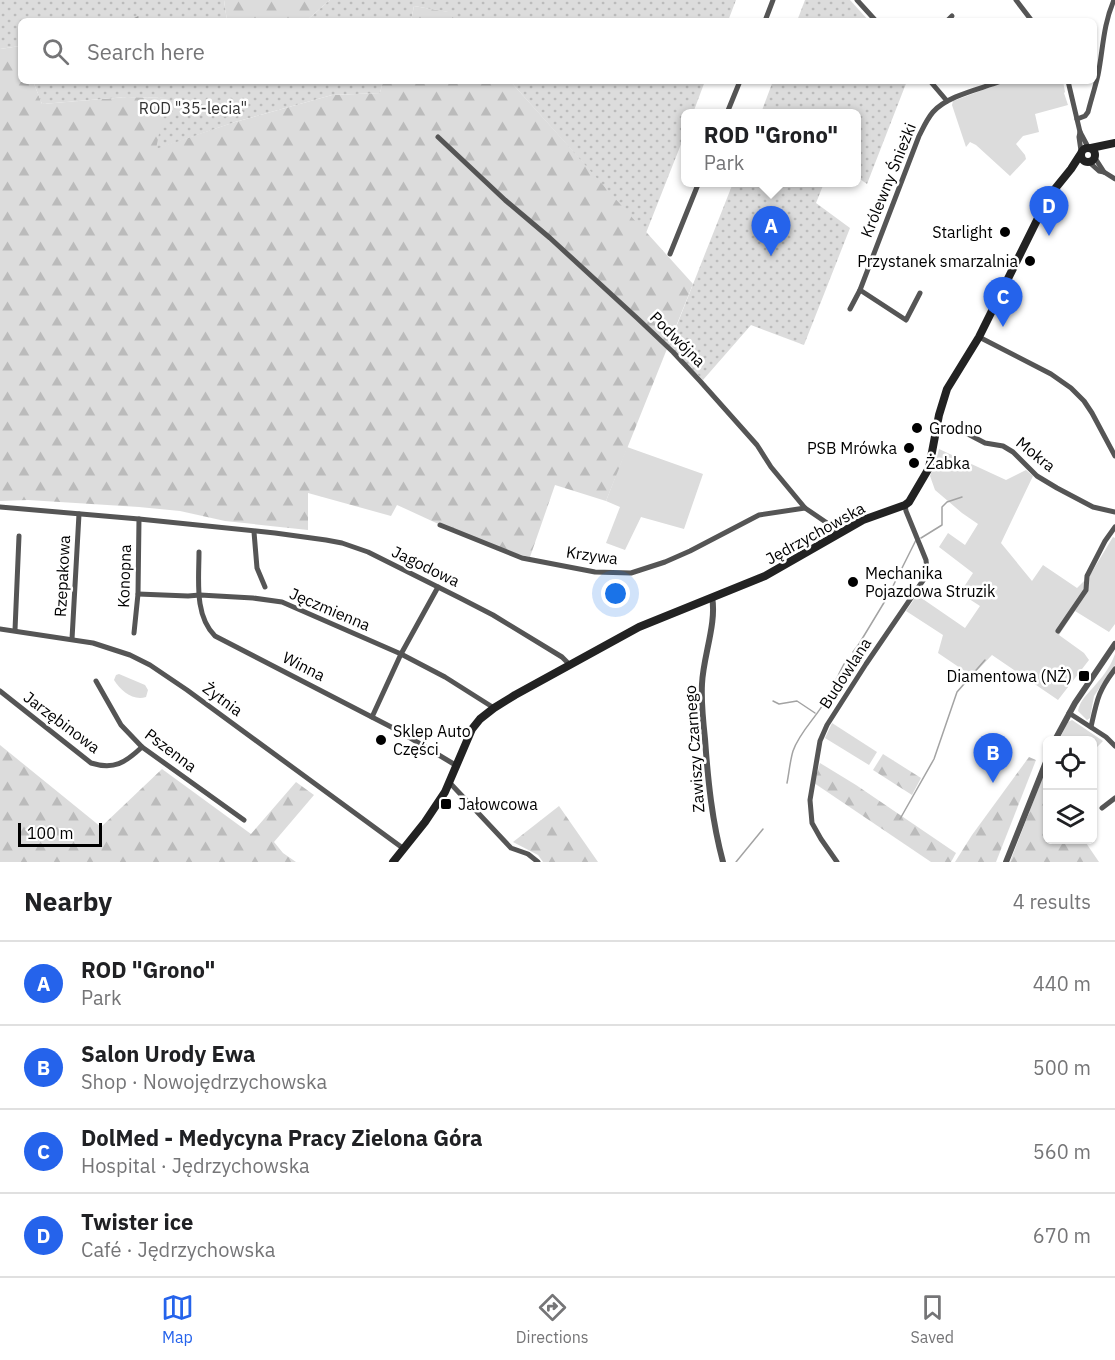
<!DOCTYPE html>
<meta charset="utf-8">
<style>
:root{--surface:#fff;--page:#f6f6f6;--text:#202124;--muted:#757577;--line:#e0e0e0;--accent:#2563eb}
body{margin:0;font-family:"IBM Plex Sans",sans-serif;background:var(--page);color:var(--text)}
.controls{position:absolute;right:18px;bottom:18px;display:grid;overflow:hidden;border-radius:9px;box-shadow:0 2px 4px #0004}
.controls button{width:54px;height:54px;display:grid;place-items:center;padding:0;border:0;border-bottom:2px solid var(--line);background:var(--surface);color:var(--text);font:30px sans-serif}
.scale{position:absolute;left:18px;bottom:15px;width:84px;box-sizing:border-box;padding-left:6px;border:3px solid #000;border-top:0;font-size:16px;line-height:21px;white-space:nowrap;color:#000;-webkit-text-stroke:4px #fff;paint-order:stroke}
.you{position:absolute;left:616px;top:594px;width:21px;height:21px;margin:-15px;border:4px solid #fff;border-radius:50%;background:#1a73e8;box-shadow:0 0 0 9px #1a73e833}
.badge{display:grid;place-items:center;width:39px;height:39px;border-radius:50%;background:var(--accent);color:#fff;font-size:20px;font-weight:700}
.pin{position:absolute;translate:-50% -50px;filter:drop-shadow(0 2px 3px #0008)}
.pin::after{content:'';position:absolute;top:32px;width:21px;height:18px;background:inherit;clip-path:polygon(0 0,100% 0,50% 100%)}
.popup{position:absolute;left:681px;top:109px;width:180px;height:78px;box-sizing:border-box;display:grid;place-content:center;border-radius:9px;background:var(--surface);filter:drop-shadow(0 2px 4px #0005);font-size:20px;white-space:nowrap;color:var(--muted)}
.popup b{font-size:22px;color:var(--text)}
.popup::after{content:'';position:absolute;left:50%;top:100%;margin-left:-12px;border:12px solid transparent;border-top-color:var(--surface)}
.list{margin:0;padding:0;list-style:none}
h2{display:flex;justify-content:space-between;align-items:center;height:78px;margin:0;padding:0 24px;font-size:26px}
h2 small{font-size:20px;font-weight:400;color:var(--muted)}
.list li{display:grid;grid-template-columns:39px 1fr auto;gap:18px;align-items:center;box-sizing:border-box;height:84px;padding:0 24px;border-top:2px solid var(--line)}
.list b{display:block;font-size:22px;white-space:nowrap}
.list p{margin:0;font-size:20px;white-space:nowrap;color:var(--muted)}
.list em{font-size:20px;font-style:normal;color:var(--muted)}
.icon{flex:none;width:33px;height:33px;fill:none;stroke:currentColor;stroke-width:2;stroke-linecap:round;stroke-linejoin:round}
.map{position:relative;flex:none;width:1115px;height:862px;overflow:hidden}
.search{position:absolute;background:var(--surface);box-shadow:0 2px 4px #0004;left:18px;right:18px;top:18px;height:66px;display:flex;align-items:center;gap:15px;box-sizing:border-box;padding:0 21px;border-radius:9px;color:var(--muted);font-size:22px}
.sheet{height:414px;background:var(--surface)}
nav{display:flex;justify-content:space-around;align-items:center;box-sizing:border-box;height:84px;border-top:2px solid var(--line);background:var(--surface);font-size:16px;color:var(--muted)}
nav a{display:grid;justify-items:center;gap:3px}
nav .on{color:var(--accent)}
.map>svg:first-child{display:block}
.grass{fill:#dcdcdc}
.forest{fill:url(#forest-firs)}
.garden{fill:url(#garden-dots)}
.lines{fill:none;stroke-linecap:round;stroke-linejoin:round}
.stream{stroke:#a3a3a3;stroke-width:1.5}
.minor{stroke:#555;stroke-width:5}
.tertiary{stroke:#555;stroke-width:6}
.secondary{stroke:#222;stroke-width:8}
.poi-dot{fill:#000;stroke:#fff;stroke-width:2}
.labels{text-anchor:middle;stroke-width:5;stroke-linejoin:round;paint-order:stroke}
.park-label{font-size:16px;fill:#333;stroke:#fff}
.street-label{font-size:16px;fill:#000;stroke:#fff}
.poi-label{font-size:16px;fill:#000;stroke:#fff;text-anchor:start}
</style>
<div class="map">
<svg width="1115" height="862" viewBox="0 0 1115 862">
<defs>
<pattern id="forest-firs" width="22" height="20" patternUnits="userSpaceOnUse" patternTransform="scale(1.5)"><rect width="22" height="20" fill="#dcdcdc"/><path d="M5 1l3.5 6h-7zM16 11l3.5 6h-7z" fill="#bbb"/></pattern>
<pattern id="garden-dots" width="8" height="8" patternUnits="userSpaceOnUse" patternTransform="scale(1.5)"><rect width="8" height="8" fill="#dcdcdc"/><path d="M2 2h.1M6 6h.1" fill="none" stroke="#bbb" stroke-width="1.8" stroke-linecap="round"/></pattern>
</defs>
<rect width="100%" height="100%" fill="#fff"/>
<g class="grass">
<polygon points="1007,81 1063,81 1065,92 1064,93 1068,105 1035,114 1039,132 1023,136 1016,144 1025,155 1026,159 1010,176 976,145 970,142 966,147 952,105 953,101"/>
<polygon points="627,447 703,474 684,529 641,517 625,550 606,543 620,507 606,501"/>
<polygon points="939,449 1006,480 1026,470 1033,476 1001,543 1032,581 1043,565 1077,588 1090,575 1113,537 1115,538 1115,624 1109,632 1075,611 1059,635 1084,653 1089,660 1058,700 992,655 972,676 938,653 943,635 906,611 917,595 965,628 980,606 960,593 973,573 939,547 948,533 965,545 978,524 962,513 935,490 930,476 936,461"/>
<path d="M1115 654V665L1094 696 1090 718 1087 720 1078 711C1080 699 1090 692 1097 683 1105 674 1111 665 1115 654Z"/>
<path d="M119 674 145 685 148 690 146 697C133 701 121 691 114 680L116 675Z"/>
<polygon points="1072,720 1103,741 1093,751 1092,740 1059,740 1068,722"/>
<polygon points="832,723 877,752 869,765 825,738"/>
</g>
<g class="forest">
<polygon points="224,0 330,0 306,21 227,21"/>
<polygon points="414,6 449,12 457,21 411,21"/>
<path d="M20 46 21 81H33L42 104 127 97 167 98 157 148 235 122 332 95 380 93 383 81H510L693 284 606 501 555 485 530 557C483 547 440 524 397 505L391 516 308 493V530L225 521 180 511 139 507 28 500 0 501V49Z"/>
<polygon points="0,745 101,827 162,769 251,834 296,782 314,795 274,842 283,853 296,862 0,862"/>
<polygon points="883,754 921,778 912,795 873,770"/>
<polygon points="1029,757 1036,760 996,862 955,862 972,835"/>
<polygon points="820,763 856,785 956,853 951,862 931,862 814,783"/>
<polygon points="1047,766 1048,840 1084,840 1099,862 1010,862"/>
<polygon points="559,806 598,862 543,862 538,855 513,842"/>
</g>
<g class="garden">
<polygon points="0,0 224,0 227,21 21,21 21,49 20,46 0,49"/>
<polygon points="330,0 736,0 728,21 457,21 448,12 414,6 411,21 306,21"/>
<polygon points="805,0 850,0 869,21 797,21"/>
<polygon points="33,81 383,81 380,93 332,95 235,122 156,149 166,98 127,97 42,104"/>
<polygon points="510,81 705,81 693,113 686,113 685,134 646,233"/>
<polygon points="773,81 907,81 867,184 857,177 856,113 761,113"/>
<polygon points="733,183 824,183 816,203 850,228 804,345 751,325 703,380 669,345"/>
</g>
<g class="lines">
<g class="stream">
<polyline points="130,21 138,17"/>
<polyline points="921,538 942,525 942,507 947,502 962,497"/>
<polyline points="853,652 859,644 888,596 916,540"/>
<polyline points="773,701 779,704 797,701 815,713"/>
<path d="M787 783C789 773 790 761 793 751 800 731 817 717 827 698 833 687 838 675 844 664"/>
<polyline points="900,819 934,759 957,692 985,660"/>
<polyline points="736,862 763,829"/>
</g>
<g class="minor">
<polyline points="857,0 876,21"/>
<polyline points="1016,0 1032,21"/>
<polyline points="765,21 773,0"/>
<polyline points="947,21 952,16"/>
<polyline points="930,81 947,101"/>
<polyline points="1068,81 1080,132 1088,147"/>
<polyline points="727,113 740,81"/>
<path d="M1077 119 1085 116 1088 112C1091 100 1095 88 1098 75 1103 50 1103 25 1114 0"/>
<polyline points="1080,132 1079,137 1081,151"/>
<polyline points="438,137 505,200 550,238 637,318 673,352 700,381 757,445 771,467 805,508 830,525 837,534"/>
<polyline points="1095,158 1104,172"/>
<polyline points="1089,162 1099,171 1104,172 1115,179"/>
<polyline points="670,254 699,182"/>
<polyline points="860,290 906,320 920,293"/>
<path d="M850 309 860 290 919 136C923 128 927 119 933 112 948 95 981 89 1001 81"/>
<polyline points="979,337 1051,374 1071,388 1084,401 1092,413 1115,456"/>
<polyline points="937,426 964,432 985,443 1003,446 1013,452 1037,476 1057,488 1093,507 1115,512"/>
<polyline points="0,507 139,519 275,533 326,540 342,543 368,552 460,598 493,615 562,657 570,665"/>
<polyline points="440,525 522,558 595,572 631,573 665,562 690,551 759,515 805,508"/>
<polyline points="254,532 257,568 265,587"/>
<path d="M199 552C199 580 194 615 215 636L397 730 457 766"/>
<polyline points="138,594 188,596 200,595 253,598 282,602 401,654 445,677 494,708"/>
<polyline points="0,629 93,643 130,655 150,665 187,690 404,849"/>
<polyline points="15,630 19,536"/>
<polyline points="1058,631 1086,590 1087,576 1105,541 1115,527"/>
<polyline points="134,633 138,594 139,519"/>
<polyline points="72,639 79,514"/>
<polyline points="96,681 121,725 142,747 244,820"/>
<path d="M0 691 91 763C114 770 125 763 142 747"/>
<polyline points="1069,713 1106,737 1115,746"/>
<polyline points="372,717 401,654 438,587"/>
<path d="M1091 727C1097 700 1098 691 1115 669"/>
<polyline points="450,783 511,848 528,854 538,862"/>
<polyline points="1102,808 1115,798"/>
<polyline points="837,862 821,839 812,823 810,800 820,741 827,725 866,664 924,579 927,570 926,560 906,511 905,505"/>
</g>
<g class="tertiary">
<path d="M712 597C717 623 703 657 702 684 701 702 703 721 705 739 708 781 712 821 723 862"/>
<polyline points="1055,740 1075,703 1115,644"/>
<polyline points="1006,862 1048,757"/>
</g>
<g class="secondary">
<circle cx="1088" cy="155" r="7"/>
<polyline points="1091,148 1115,143"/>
<polyline points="393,862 425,822 445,792 472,729 480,719 494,708 515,695 639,627 765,576 863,520 905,505 909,502 929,468 939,415 947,389 979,337 1045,204 1054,190 1071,169 1080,155"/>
</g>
</g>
<g class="poi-dot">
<circle cx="1005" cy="232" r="6"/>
<circle cx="1030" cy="261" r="6"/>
<circle cx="917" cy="428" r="6"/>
<circle cx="909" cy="448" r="6"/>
<circle cx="914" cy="463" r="6"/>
<circle cx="853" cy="582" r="6"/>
<rect x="1078" y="670" width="12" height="12" rx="3"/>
<circle cx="381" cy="740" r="6"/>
<rect x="440" y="798" width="12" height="12" rx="3"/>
</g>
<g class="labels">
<g class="park-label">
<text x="193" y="114">ROD "35-lecia"</text>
</g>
<g class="street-label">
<text transform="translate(888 180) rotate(-68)" y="6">Królewny Śnieżki</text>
<text transform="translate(678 339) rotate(45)" y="6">Podwójna</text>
<text transform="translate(1036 454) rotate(39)" y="6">Mokra</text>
<text transform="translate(815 533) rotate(-29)" y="6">Jędrzychowska</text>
<text transform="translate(592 555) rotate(8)" y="6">Krzywa</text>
<text transform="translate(426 566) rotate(26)" y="6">Jagodowa</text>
<text transform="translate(62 576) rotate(-87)" y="6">Rzepakowa</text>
<text transform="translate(124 576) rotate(-88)" y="6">Konopna</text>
<text transform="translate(330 609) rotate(23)" y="6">Jęczmienna</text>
<text transform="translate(304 666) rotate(27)" y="6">Winna</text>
<text transform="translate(845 673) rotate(-57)" y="6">Budowlana</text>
<text transform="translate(223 699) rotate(36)" y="6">Żytnia</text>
<text transform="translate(62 722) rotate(37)" y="6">Jarzębinowa</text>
<text transform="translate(694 749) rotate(-94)" y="6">Zawiszy Czarnego</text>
<text transform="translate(171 750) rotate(37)" y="6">Pszenna</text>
</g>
<g class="poi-label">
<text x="993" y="238" text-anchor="end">Starlight</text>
<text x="1018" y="267" text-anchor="end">Przystanek smarzalnia</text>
<text x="929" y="434">Grodno</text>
<text x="897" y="454" text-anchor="end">PSB Mrówka</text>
<text x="926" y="469">Żabka</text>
<text x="865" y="579">Mechanika<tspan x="865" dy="18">Pojazdowa Struzik</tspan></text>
<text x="1072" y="682" text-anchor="end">Diamentowa (NŻ)</text>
<text x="393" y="737">Sklep Auto<tspan x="393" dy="18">Części</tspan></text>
<text x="458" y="810">Jałowcowa</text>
</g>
</g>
</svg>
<div class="controls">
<button><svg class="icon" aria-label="locate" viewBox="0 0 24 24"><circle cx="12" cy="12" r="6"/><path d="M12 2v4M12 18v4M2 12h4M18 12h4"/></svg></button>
<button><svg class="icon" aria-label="layers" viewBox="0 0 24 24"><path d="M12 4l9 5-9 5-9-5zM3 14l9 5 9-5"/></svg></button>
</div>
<div class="scale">100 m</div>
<div class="you"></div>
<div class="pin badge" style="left:771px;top:256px">A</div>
<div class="popup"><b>ROD &quot;Grono&quot;</b>Park</div>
<div class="pin badge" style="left:993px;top:783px">B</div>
<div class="pin badge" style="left:1003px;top:327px">C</div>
<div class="pin badge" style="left:1049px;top:236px">D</div>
<div class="search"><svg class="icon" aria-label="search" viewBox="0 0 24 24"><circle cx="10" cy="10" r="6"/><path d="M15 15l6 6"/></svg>Search here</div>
</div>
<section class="sheet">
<h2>Nearby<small>4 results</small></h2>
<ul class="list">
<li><span class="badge">A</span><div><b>ROD &quot;Grono&quot;</b><p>Park</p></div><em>440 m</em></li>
<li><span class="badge">B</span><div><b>Salon Urody Ewa</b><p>Shop · Nowojędrzychowska</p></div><em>500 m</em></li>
<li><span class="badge">C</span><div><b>DolMed - Medycyna Pracy Zielona Góra</b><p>Hospital · Jędrzychowska</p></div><em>560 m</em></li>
<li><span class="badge">D</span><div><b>Twister ice</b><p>Café · Jędrzychowska</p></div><em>670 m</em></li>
</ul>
</section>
<nav>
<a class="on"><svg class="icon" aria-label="map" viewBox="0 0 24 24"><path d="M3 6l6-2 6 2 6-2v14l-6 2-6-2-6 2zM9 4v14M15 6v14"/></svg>Map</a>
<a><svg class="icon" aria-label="directions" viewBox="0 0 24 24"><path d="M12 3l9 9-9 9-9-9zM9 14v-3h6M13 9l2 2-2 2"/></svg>Directions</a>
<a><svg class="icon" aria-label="saved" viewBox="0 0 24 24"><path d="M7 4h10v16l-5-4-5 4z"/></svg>Saved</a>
</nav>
